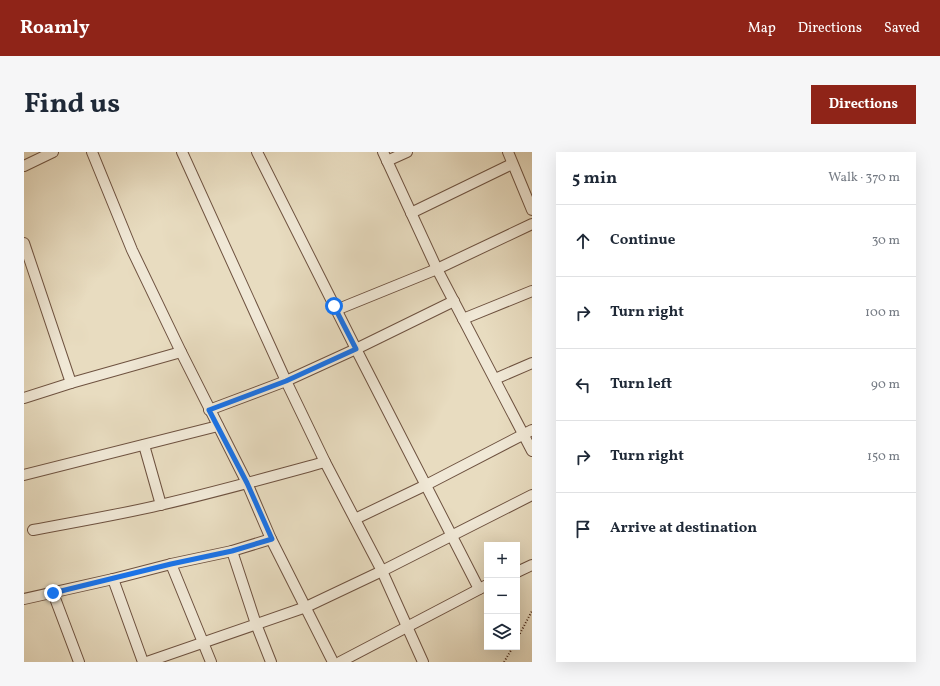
<!DOCTYPE html>
<meta charset="utf-8">
<style>
:root{--surface:#fff;--page:#f6f6f7;--text:#1f2937;--muted:#747a83;--line:#e0e1e3;--accent:#8f2418}
body{margin:0;font-family:Vollkorn,serif;background:var(--page);color:var(--text)}
.controls{position:absolute;right:12px;bottom:12px;display:grid;overflow:hidden;border-radius:0px;box-shadow:0 4px 16px #0002}
.controls button{width:36px;height:36px;display:grid;place-items:center;padding:0;border:0;border-bottom:1px solid var(--line);background:var(--surface);color:var(--text);font:20px sans-serif}
.stop{position:absolute;width:12px;height:12px;margin:-9px;border:3px solid #1a73e8;border-radius:50%;background:#fff}
.stop.end{background:#1a73e8;border-color:#fff;box-shadow:0 1px 4px #0008}
.list{margin:0;padding:0;list-style:none}
h2{display:flex;justify-content:space-between;align-items:center;height:52px;margin:0;padding:0 16px;font-size:17px}
h2 small{font-size:13px;font-weight:400;color:var(--muted)}
.list li{display:grid;grid-template-columns:26px 1fr auto;gap:12px;align-items:center;box-sizing:border-box;height:72px;padding:0 16px;border-top:1px solid var(--line)}
.list b{display:block;font-size:15px;white-space:nowrap}
.list em{font-size:13px;font-style:normal;color:var(--muted)}
.icon{flex:none;width:22px;height:22px;fill:none;stroke:currentColor;stroke-width:2;stroke-linecap:round;stroke-linejoin:round}
.map{position:relative;flex:none;width:508px;height:510px;overflow:hidden;border-radius:0px}
header{display:flex;align-items:center;gap:24px;box-sizing:border-box;height:56px;padding:0 20px;background:var(--accent);color:#fff}
header strong{font-size:19px}
nav{display:flex;gap:22px;margin-inline-start:auto;font-size:14px}
.intro{display:flex;align-items:center;justify-content:space-between;box-sizing:border-box;height:96px;padding:0 24px}
h1{margin:0;font-size:28px}
.button{padding:10px 18px;border-radius:0px;background:var(--accent);color:#fff;font-size:14px;font-weight:700}
main{display:flex;gap:24px;padding:0 24px}
aside{flex:1;background:var(--surface);border-radius:0px;box-shadow:0 4px 16px #0002}
.map>svg:first-child{display:block}
.lines{fill:none;stroke-linecap:round;stroke-linejoin:round}
.minor-casing{stroke:#6e5240;stroke-width:12}
.path{stroke:#462416;stroke-width:2;stroke-dasharray:1 2;stroke-linecap:butt}
.minor{stroke:#f0e8d6;stroke-width:10}
.route{stroke:#1a73e8;stroke-width:5}
</style>
<header>
<strong>Roamly</strong>
<nav><a>Map</a><a>Directions</a><a>Saved</a></nav>
</header>
<div class="intro"><h1>Find us</h1><a class="button">Directions</a></div>
<main>
<div class="map">
<svg width="508" height="510" viewBox="0 0 508 510">
<rect width="100%" height="100%" fill="#e8dcc0"/>
<filter id="stains"><feTurbulence type="fractalNoise" baseFrequency=".005" numOctaves="4"/><feColorMatrix values="0 0 0 0 .2 0 0 0 0 .09 0 0 0 0 .02 0 0 0 .5 -.17"/></filter>
<radialGradient id="worn" r=".72"><stop offset=".6" stop-color="#630" stop-opacity="0"/><stop offset="1" stop-color="#630" stop-opacity=".3"/></radialGradient>
<g class="lines">
<g class="minor-casing">
<g id="minor">
<polyline points="68,0 108,98 157,200 223,331 247,387 309,510"/>
<polyline points="158,0 262,229 301,310 358,419 399,510"/>
<polyline points="233,0 332,197 455,437"/>
<polyline points="359,0 413,117 508,299"/>
<polyline points="484,0 508,58"/>
<polyline points="363,9 383,0"/>
<polyline points="0,14 29,0"/>
<polyline points="387,61 488,12"/>
<polyline points="0,91 47,231"/>
<polyline points="312,158 413,117 508,72"/>
<polyline points="439,167 508,139"/>
<polyline points="471,227 508,211"/>
<polyline points="0,246 47,231 157,200"/>
<polyline points="185,258 262,229 332,197 430,149"/>
<polyline points="120,293 137,353"/>
<polyline points="0,323 194,274"/>
<polyline points="331,367 402,333 508,278"/>
<path d="M9 378C51 370 94 363 136 353 192 340 246 325 301 310"/>
<polyline points="208,399 232,472 247,510"/>
<polyline points="147,412 187,510"/>
<polyline points="493,420 508,413"/>
<polyline points="89,427 119,510"/>
<polyline points="29,441 55,510"/>
<polyline points="0,447 89,427 147,412 208,399 247,387"/>
<polyline points="123,510 282,455 358,419 508,343"/>
<polyline points="316,510 463,433"/>
</g>
</g>
<g class="path">
<polyline points="493,487 508,459"/>
<polyline points="480,510 489,495"/>
</g>
<use href="#minor" class="minor"/>
</g>
<g class="lines">
<polyline class="route" points="29,441 147,412 208,399 248,387 223,331 185,258 262,229 332,197 310,154"/>
</g>
<rect width="100%" height="100%" filter="url(#stains)"/>
<rect width="100%" height="100%" fill="url(#worn)"/>
</svg>
<div class="controls">
<button>+</button>
<button>−</button>
<button><svg class="icon" aria-label="layers" viewBox="0 0 24 24"><path d="M12 4l9 5-9 5-9-5zM3 14l9 5 9-5"/></svg></button>
</div>
<div class="stop" style="left:310px;top:154px"></div>
<div class="stop end" style="left:29px;top:441px"></div>
</div>
<aside>
<h2>5 min<small>Walk · 370 m</small></h2>
<ul class="list">
<li><svg class="icon" aria-label="ahead" viewBox="0 0 24 24"><path d="M12 20V5M6 11l6-6 6 6"/></svg><div><b>Continue</b></div><em>30 m</em></li>
<li><svg class="icon" aria-label="right" viewBox="0 0 24 24"><path d="M7 20v-9h11M14 6l5 5-5 5"/></svg><div><b>Turn right</b></div><em>100 m</em></li>
<li><svg class="icon" aria-label="left" viewBox="0 0 24 24"><path d="M17 20v-9H6M10 6l-5 5 5 5"/></svg><div><b>Turn left</b></div><em>90 m</em></li>
<li><svg class="icon" aria-label="right" viewBox="0 0 24 24"><path d="M7 20v-9h11M14 6l5 5-5 5"/></svg><div><b>Turn right</b></div><em>150 m</em></li>
<li><svg class="icon" aria-label="arrive" viewBox="0 0 24 24"><path d="M6 21V4h12l-3 4 3 4H6"/></svg><div><b>Arrive at destination</b></div></li>
</ul>
</aside>
</main>
